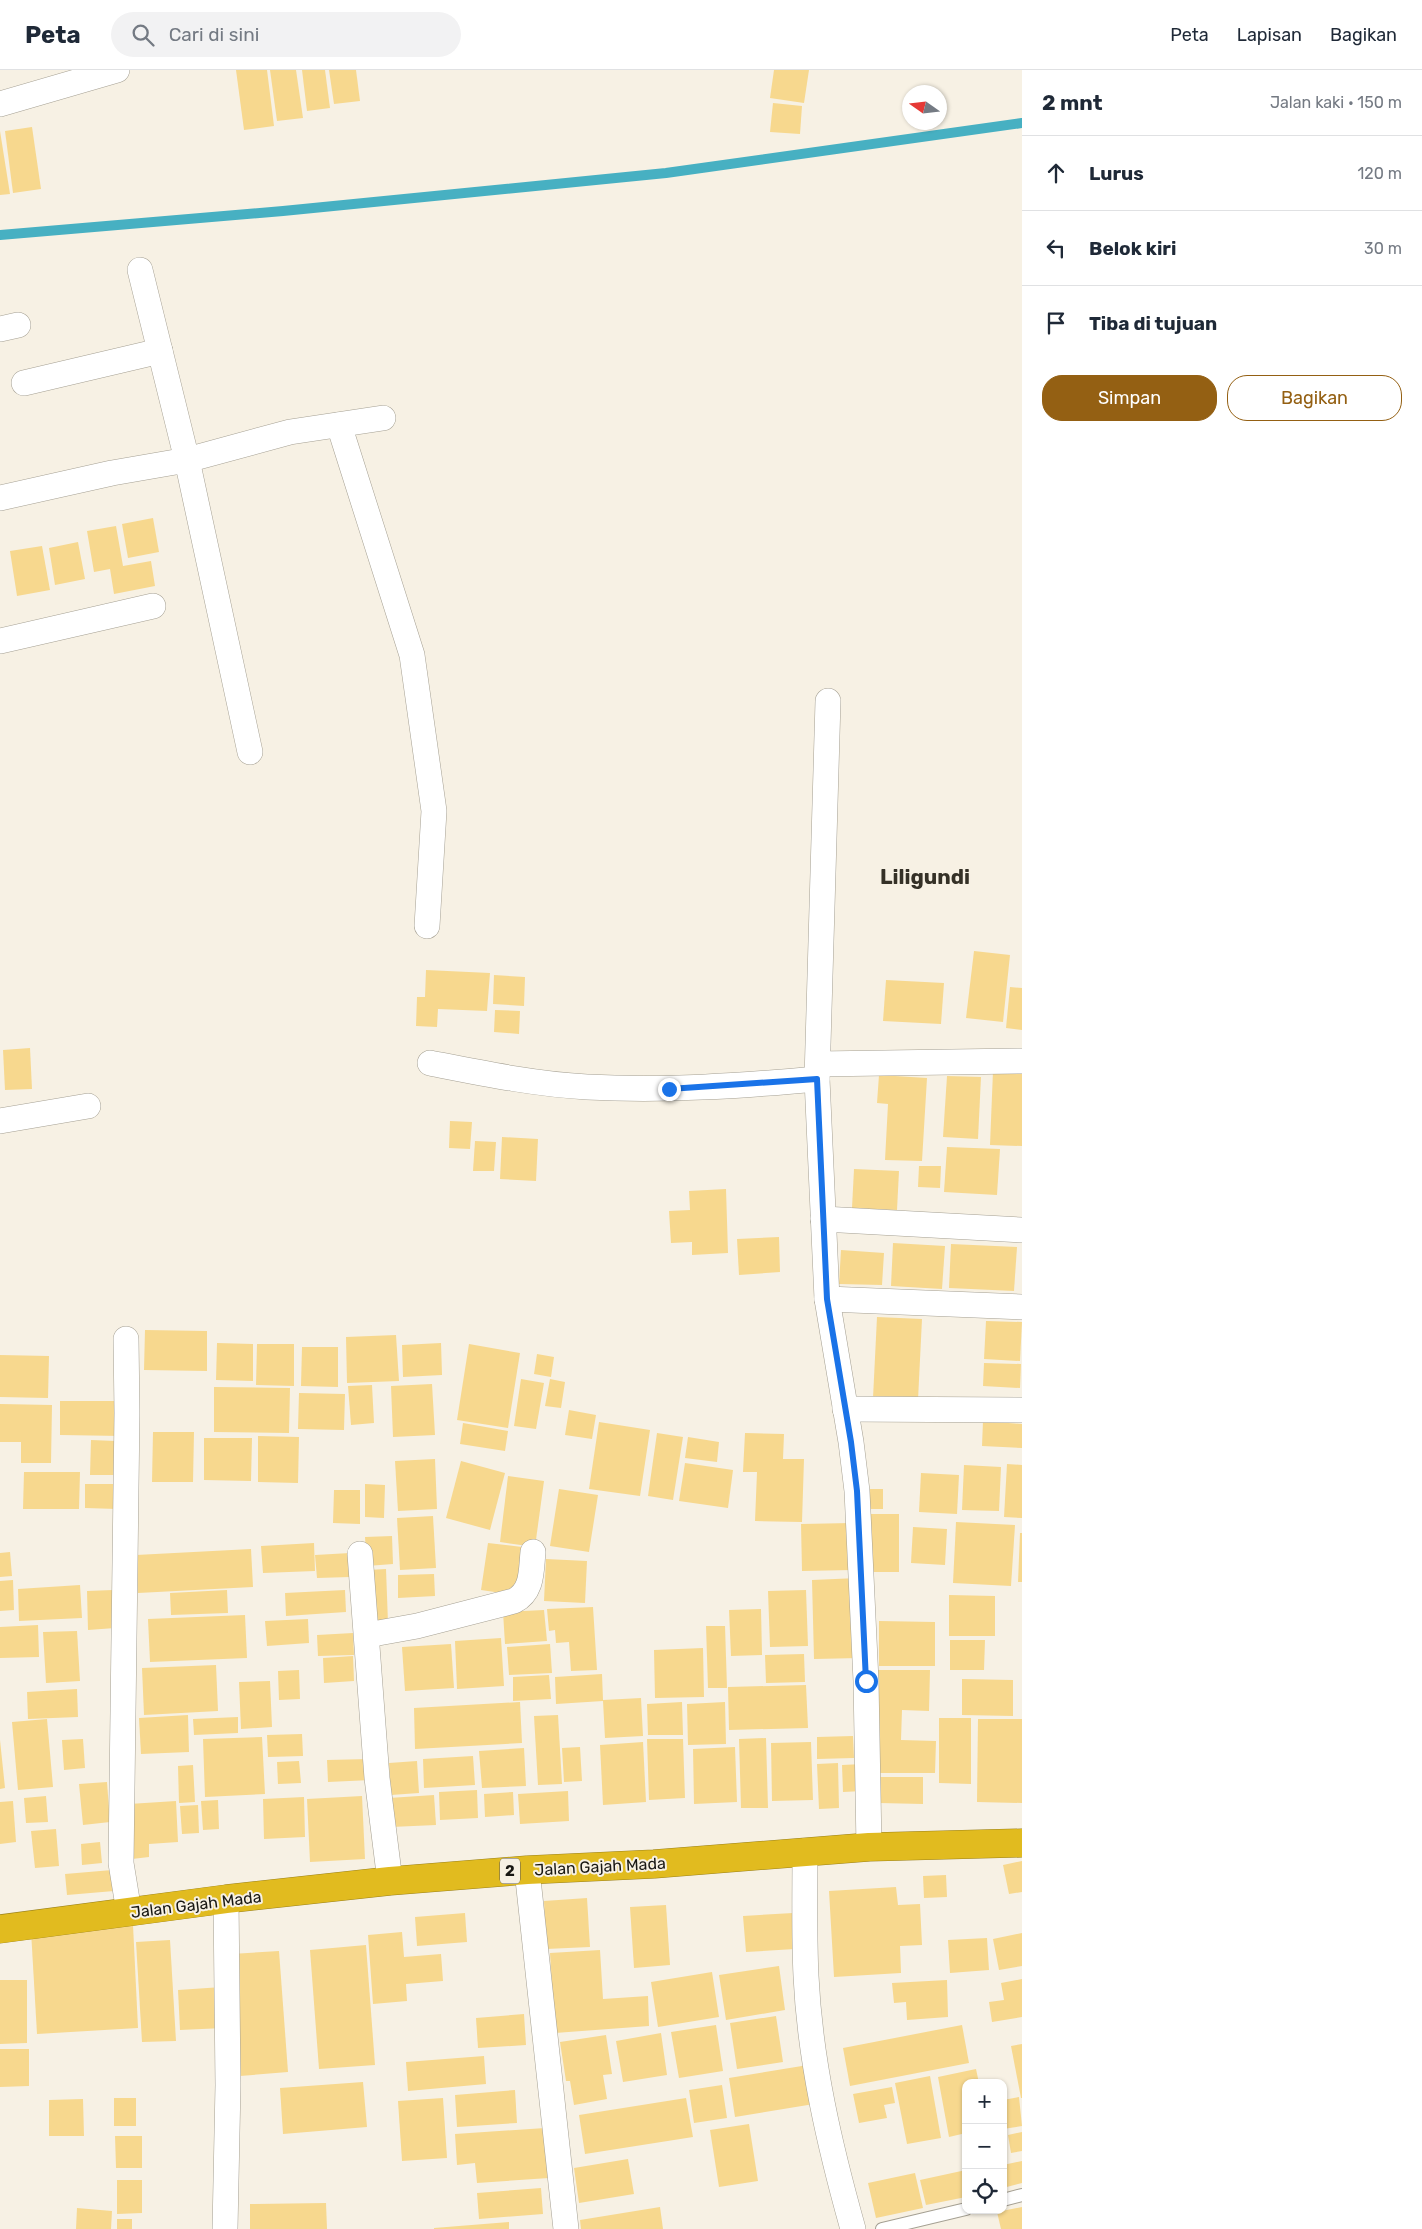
<!DOCTYPE html>
<html lang="id">
<meta charset="utf-8">
<style>
:root{--surface:#fff;--page:#f2f2f3;--text:#1f2937;--muted:#747a83;--line:#e0e1e3;--accent:#946013}
body{margin:0;font-family:Rubik,sans-serif;background:var(--page);color:var(--text)}
.controls{position:absolute;right:15px;bottom:15px;display:grid;overflow:hidden;border-radius:10px;box-shadow:0 1px 4px #0004}
.controls button{width:45px;height:45px;display:grid;place-items:center;padding:0;border:0;border-bottom:1px solid var(--line);background:var(--surface);color:var(--text);font:25px sans-serif}
.compass{position:absolute;left:902px;top:15px;width:45px;height:45px;border-radius:50%;background:var(--surface);box-shadow:0 1px 4px #0004;rotate:284deg}
.stop{position:absolute;width:15px;height:15px;margin:-11px;border:4px solid #1a73e8;border-radius:50%;background:#fff}
.stop.end{background:#1a73e8;border-color:#fff;box-shadow:0 1px 5px #0008}
.list{margin:0;padding:0;list-style:none}
h2{display:flex;justify-content:space-between;align-items:center;height:65px;margin:0;padding:0 20px;font-size:21px}
h2 small{font-size:16px;font-weight:400;color:var(--muted)}
.list li{display:grid;grid-template-columns:32px 1fr auto;gap:15px;align-items:center;box-sizing:border-box;height:75px;padding:0 20px;border-top:1px solid var(--line)}
.list b{display:block;font-size:19px;white-space:nowrap}
.list em{font-size:16px;font-style:normal;color:var(--muted)}
.actions{display:flex;gap:10px;padding:15px 20px}
.actions a{flex:1;padding:11px 0;border:1px solid var(--accent);border-radius:20px;text-align:center;font-size:18px;color:var(--accent)}
.actions .main{background:var(--accent);color:#fff}
.icon{flex:none;width:28px;height:28px;fill:none;stroke:currentColor;stroke-width:2;stroke-linecap:round;stroke-linejoin:round}
.map{position:relative;flex:none;width:1022px;height:2159px;overflow:hidden}
header{display:flex;align-items:center;gap:30px;box-sizing:border-box;height:70px;padding:0 25px;background:var(--surface);border-bottom:1px solid var(--line)}
header strong{font-size:24px}
nav{display:flex;gap:28px;margin-inline-start:auto;font-size:18px}
.search{width:350px;height:45px;background:var(--page);display:flex;align-items:center;gap:12px;box-sizing:border-box;padding:0 18px;border-radius:28px;color:var(--muted);font-size:19px}
main{display:flex}
aside{flex:1;background:var(--surface)}
.map>svg:first-child{display:block}
.lines{fill:none;stroke-linecap:round;stroke-linejoin:round}
.stream{stroke:#47b0c2;stroke-width:10}
.building{fill:#f7d88e}
.lane-casing{stroke:#a5a093;stroke-width:14}
.street-casing{stroke:#a5a093;stroke-width:26}
.highway-casing{stroke:#9b821b;stroke-width:29}
.lane{stroke:#fff;stroke-width:12}
.street{stroke:#fff;stroke-width:25}
.highway{stroke:#e1bb1f;stroke-width:28}
.route{stroke:#1a73e8;stroke-width:6}
.labels{text-anchor:middle;stroke-width:4;stroke-linejoin:round;paint-order:stroke}
.shield{fill:#f7f1e4;stroke:#5c5952;stroke-width:1}
.shield-label{font-size:15px;font-weight:bold;fill:#191813}
.street-label{font-size:16px;fill:#191813;stroke:#f7f1e4}
.district-label{font-size:21px;font-weight:bold;fill:#353127;stroke:#f7f1e4}
</style>
<header>
<strong>Peta</strong>
<div class="search"><svg class="icon" aria-label="search" viewBox="0 0 24 24"><circle cx="10" cy="10" r="6"/><path d="M15 15l6 6"/></svg>Cari di sini</div>
<nav><a>Peta</a><a>Lapisan</a><a>Bagikan</a></nav>
</header>
<main>
<div class="map">
<svg width="1022" height="2159" viewBox="0 0 1022 2159">
<rect width="100%" height="100%" fill="#f7f1e4"/>
<g class="lines">
<polyline class="stream" points="0,165 283,141 666,103 1022,53"/>
</g>
<g class="building">
<polygon points="236,0 267,0 274,56 244,60"/>
<polygon points="270,0 296,0 303,48 277,51"/>
<polygon points="302,0 325,0 330,38 307,41"/>
<polygon points="329,0 356,0 360,31 334,34"/>
<polygon points="774,0 809,0 804,33 770,28"/>
<polygon points="773,33 802,36 800,64 770,62"/>
<polygon points="32,57 41,119 13,123 5,61"/>
<polygon points="0,61 10,124 0,125"/>
<polygon points="153,448 159,482 128,488 122,454"/>
<polygon points="116,456 123,496 151,491 155,516 114,524 110,499 94,502 87,461"/>
<polygon points="78,472 85,509 55,515 49,478"/>
<polygon points="42,476 50,520 17,526 10,481"/>
<polygon points="974,881 1010,885 1003,952 966,948"/>
<polygon points="426,900 490,903 487,941 438,939 437,957 416,956 417,927 425,927"/>
<polygon points="494,905 525,907 524,936 493,934"/>
<polygon points="886,910 944,913 941,954 883,951"/>
<polygon points="1010,917 1022,918 1022,960 1006,958"/>
<polygon points="495,940 520,941 519,964 494,962"/>
<polygon points="30,978 32,1019 5,1020 3,980"/>
<polygon points="993,1001 1022,1002 1022,1076 990,1075"/>
<polygon points="879,1005 927,1008 922,1091 885,1090 888,1034 877,1033"/>
<polygon points="947,1006 981,1007 978,1069 943,1067"/>
<polygon points="450,1051 472,1052 470,1079 449,1078"/>
<polygon points="502,1067 538,1069 536,1111 500,1109"/>
<polygon points="475,1071 496,1072 494,1101 473,1101"/>
<polygon points="947,1077 1000,1079 997,1125 944,1122"/>
<polygon points="919,1096 941,1096 940,1118 918,1117"/>
<polygon points="854,1099 899,1101 897,1140 852,1138"/>
<polygon points="726,1119 728,1183 692,1185 692,1172 671,1173 669,1141 690,1140 689,1121"/>
<polygon points="779,1167 780,1202 739,1205 737,1169"/>
<polygon points="893,1173 945,1176 942,1219 891,1216"/>
<polygon points="951,1174 1017,1177 1014,1221 949,1218"/>
<polygon points="841,1180 884,1183 882,1215 839,1214"/>
<polygon points="877,1247 922,1249 918,1330 873,1328"/>
<polygon points="986,1251 1022,1252 1020,1291 984,1289"/>
<polygon points="145,1260 207,1261 207,1301 144,1300"/>
<polygon points="396,1265 399,1311 347,1313 346,1267"/>
<polygon points="217,1273 253,1274 253,1311 216,1310"/>
<polygon points="441,1273 442,1305 403,1307 402,1275"/>
<polygon points="257,1274 294,1274 294,1316 256,1315"/>
<polygon points="469,1274 520,1283 508,1358 457,1350"/>
<polygon points="302,1277 338,1277 338,1317 301,1316"/>
<polygon points="537,1284 554,1287 551,1307 534,1304"/>
<polygon points="0,1285 49,1286 48,1328 0,1327"/>
<polygon points="984,1293 1021,1294 1020,1318 983,1316"/>
<polygon points="521,1309 544,1313 536,1359 514,1356"/>
<polygon points="550,1309 565,1312 561,1338 545,1336"/>
<polygon points="432,1314 435,1365 393,1367 391,1316"/>
<polygon points="372,1315 374,1353 351,1355 348,1316"/>
<polygon points="214,1317 290,1318 289,1363 214,1362"/>
<polygon points="299,1323 345,1324 344,1360 298,1359"/>
<polygon points="60,1331 122,1331 122,1366 60,1365"/>
<polygon points="0,1334 52,1335 51,1393 21,1393 21,1372 0,1372"/>
<polygon points="569,1340 596,1345 592,1369 565,1365"/>
<polygon points="983,1351 1022,1354 1022,1378 982,1376"/>
<polygon points="599,1352 650,1360 640,1426 589,1419"/>
<polygon points="463,1353 508,1361 505,1381 460,1374"/>
<polygon points="153,1362 194,1362 193,1412 152,1412"/>
<polygon points="657,1363 683,1367 673,1430 648,1426"/>
<polygon points="745,1363 784,1364 783,1389 804,1389 802,1452 755,1451 757,1402 743,1402"/>
<polygon points="258,1366 299,1367 298,1413 258,1412"/>
<polygon points="688,1367 719,1372 717,1392 685,1388"/>
<polygon points="204,1368 252,1368 251,1411 204,1410"/>
<polygon points="91,1370 116,1371 116,1405 90,1405"/>
<polygon points="435,1389 437,1439 398,1441 395,1391"/>
<polygon points="461,1391 505,1403 490,1460 446,1448"/>
<polygon points="685,1393 733,1400 728,1438 679,1431"/>
<polygon points="1007,1394 1022,1395 1022,1448 1004,1447"/>
<polygon points="964,1395 1001,1397 999,1441 962,1440"/>
<polygon points="24,1402 80,1402 79,1439 23,1439"/>
<polygon points="921,1403 959,1405 957,1444 919,1442"/>
<polygon points="508,1406 544,1411 535,1477 500,1472"/>
<polygon points="85,1414 118,1414 117,1439 85,1438"/>
<polygon points="365,1414 385,1415 384,1448 365,1447"/>
<polygon points="559,1419 598,1425 589,1482 550,1476"/>
<rect x="866" y="1419" width="17" height="20"/>
<polygon points="334,1420 360,1420 360,1454 333,1453"/>
<rect x="864" y="1444" width="35" height="58"/>
<polygon points="433,1446 436,1498 400,1500 397,1448"/>
<polygon points="956,1452 1015,1455 1011,1516 953,1513"/>
<polygon points="851,1453 852,1500 802,1501 801,1454"/>
<polygon points="913,1457 947,1459 945,1495 911,1493"/>
<polygon points="1020,1463 1022,1463 1022,1512 1018,1512"/>
<polygon points="392,1466 393,1494 367,1496 365,1467"/>
<polygon points="314,1473 315,1501 263,1503 261,1476"/>
<polygon points="488,1473 522,1477 516,1525 481,1520"/>
<polygon points="251,1479 253,1517 138,1523 136,1485"/>
<polygon points="10,1482 12,1506 0,1507 0,1483"/>
<polygon points="350,1483 350,1507 317,1508 315,1485"/>
<polygon points="546,1489 587,1491 585,1533 544,1531"/>
<polygon points="386,1499 388,1553 371,1555 368,1500"/>
<polygon points="434,1504 435,1526 398,1528 398,1505"/>
<polygon points="858,1508 860,1588 814,1589 812,1510"/>
<polygon points="13,1510 14,1540 0,1541 0,1511"/>
<polygon points="80,1515 82,1548 19,1551 18,1519"/>
<polygon points="113,1520 115,1558 88,1560 87,1521"/>
<polygon points="227,1520 228,1543 171,1545 170,1523"/>
<polygon points="345,1520 346,1542 286,1546 285,1523"/>
<polygon points="806,1520 808,1576 770,1577 768,1521"/>
<polygon points="949,1525 995,1526 995,1566 949,1566"/>
<polygon points="593,1537 597,1600 571,1601 569,1572 556,1573 555,1560 549,1561 547,1539"/>
<polygon points="761,1539 762,1585 731,1586 729,1540"/>
<polygon points="544,1540 547,1571 505,1574 503,1542"/>
<polygon points="245,1545 247,1588 150,1592 148,1549"/>
<polygon points="308,1549 309,1573 267,1576 265,1551"/>
<polygon points="879,1551 935,1552 935,1596 879,1596"/>
<polygon points="38,1555 39,1587 0,1588 0,1557"/>
<polygon points="706,1556 725,1556 727,1618 708,1618"/>
<polygon points="77,1561 80,1611 46,1613 43,1562"/>
<polygon points="353,1563 354,1585 318,1586 317,1565"/>
<polygon points="501,1568 504,1616 457,1619 455,1571"/>
<polygon points="950,1570 985,1570 984,1600 950,1600"/>
<polygon points="451,1574 454,1618 405,1621 402,1577"/>
<polygon points="550,1574 552,1603 509,1605 507,1577"/>
<polygon points="703,1578 704,1627 655,1628 654,1580"/>
<polygon points="804,1584 805,1612 766,1613 765,1585"/>
<polygon points="353,1586 354,1611 324,1613 323,1588"/>
<polygon points="216,1595 218,1641 144,1645 142,1598"/>
<polygon points="299,1600 300,1629 279,1630 278,1601"/>
<polygon points="876,1600 930,1600 929,1641 902,1640 901,1670 936,1671 935,1703 876,1703"/>
<polygon points="602,1604 603,1630 641,1628 643,1666 605,1668 603,1631 556,1634 555,1607"/>
<polygon points="549,1605 551,1629 513,1631 513,1607"/>
<polygon points="962,1609 1013,1610 1013,1646 962,1645"/>
<polygon points="270,1611 272,1657 241,1659 239,1612"/>
<polygon points="806,1615 808,1658 729,1660 728,1617"/>
<polygon points="77,1619 78,1647 28,1649 27,1622"/>
<polygon points="520,1632 522,1673 415,1679 414,1638"/>
<polygon points="682,1632 683,1665 648,1665 647,1634"/>
<polygon points="725,1632 726,1674 688,1675 687,1634"/>
<polygon points="188,1645 189,1682 141,1684 139,1648"/>
<polygon points="558,1645 562,1714 538,1715 534,1646"/>
<polygon points="238,1647 238,1663 194,1665 193,1649"/>
<polygon points="939,1648 971,1648 971,1714 939,1713"/>
<polygon points="47,1649 53,1717 18,1720 12,1652"/>
<polygon points="978,1649 1022,1649 1022,1733 977,1732"/>
<polygon points="302,1664 303,1686 268,1687 267,1665"/>
<polygon points="853,1666 854,1688 817,1689 817,1667"/>
<polygon points="262,1667 265,1724 205,1727 203,1669"/>
<polygon points="766,1668 768,1738 741,1738 739,1669"/>
<polygon points="83,1669 85,1698 64,1700 62,1670"/>
<polygon points="647,1669 683,1669 685,1728 649,1730"/>
<polygon points="0,1670 5,1718 0,1719"/>
<polygon points="643,1672 646,1732 603,1735 600,1675"/>
<polygon points="811,1672 813,1730 772,1731 771,1673"/>
<polygon points="580,1677 582,1711 564,1712 562,1678"/>
<polygon points="735,1677 737,1732 694,1734 693,1679"/>
<polygon points="524,1678 526,1716 482,1718 479,1681"/>
<polygon points="473,1686 475,1715 424,1718 423,1689"/>
<polygon points="369,1689 371,1710 328,1712 327,1690"/>
<polygon points="299,1691 301,1713 278,1714 277,1692"/>
<polygon points="417,1691 419,1723 391,1725 389,1693"/>
<polygon points="838,1693 839,1738 819,1739 817,1694"/>
<polygon points="863,1694 863,1721 843,1722 842,1695"/>
<polygon points="193,1695 195,1732 179,1733 178,1696"/>
<polygon points="879,1707 923,1707 923,1734 879,1733"/>
<polygon points="107,1712 110,1752 83,1755 79,1714"/>
<polygon points="477,1720 478,1748 440,1750 439,1722"/>
<polygon points="568,1721 569,1751 520,1754 518,1724"/>
<polygon points="513,1722 514,1745 485,1747 484,1724"/>
<polygon points="434,1725 436,1755 391,1757 389,1728"/>
<polygon points="46,1726 48,1752 26,1753 24,1728"/>
<polygon points="362,1726 365,1789 310,1792 307,1729"/>
<polygon points="304,1727 305,1767 264,1769 263,1729"/>
<polygon points="218,1730 219,1759 203,1760 201,1731"/>
<polygon points="13,1731 16,1772 0,1774 0,1732"/>
<polygon points="176,1731 178,1772 149,1774 149,1787 132,1789 129,1734"/>
<polygon points="198,1735 199,1763 182,1764 180,1736"/>
<polygon points="56,1759 59,1796 35,1798 31,1761"/>
<polygon points="100,1772 102,1793 82,1795 81,1774"/>
<polygon points="1022,1791 1022,1822 1009,1824 1003,1795"/>
<polygon points="112,1800 114,1821 67,1825 65,1804"/>
<polygon points="946,1805 947,1827 924,1828 923,1806"/>
<polygon points="896,1817 898,1835 920,1834 922,1875 900,1876 901,1903 834,1907 829,1821"/>
<polygon points="587,1828 590,1877 546,1879 544,1831"/>
<polygon points="666,1835 670,1895 634,1898 630,1837"/>
<polygon points="465,1843 467,1872 417,1876 415,1847"/>
<polygon points="793,1843 795,1879 746,1882 743,1846"/>
<polygon points="133,1855 138,1958 37,1964 31,1861"/>
<polygon points="402,1862 404,1887 441,1884 443,1911 406,1914 407,1931 373,1934 368,1865"/>
<polygon points="1022,1863 1022,1896 999,1900 993,1869"/>
<polygon points="987,1868 989,1900 950,1903 948,1870"/>
<polygon points="170,1870 176,1971 142,1972 136,1872"/>
<polygon points="366,1875 375,1995 319,1999 310,1880"/>
<polygon points="600,1880 603,1929 648,1926 649,1956 555,1963 550,1883"/>
<polygon points="279,1881 288,2002 240,2006 231,1884"/>
<polygon points="779,1896 785,1940 726,1950 719,1905"/>
<polygon points="712,1902 719,1947 658,1957 651,1912"/>
<polygon points="1022,1909 1022,1947 992,1952 989,1932 1004,1930 1001,1913"/>
<polygon points="0,1910 27,1910 27,1973 0,1974"/>
<polygon points="947,1910 948,1947 907,1950 906,1932 894,1933 892,1913"/>
<polygon points="222,1917 224,1958 180,1960 178,1920"/>
<polygon points="524,1944 526,1975 478,1978 476,1948"/>
<polygon points="776,1946 783,1992 737,1999 730,1953"/>
<polygon points="716,1955 723,2001 679,2008 671,1962"/>
<polygon points="962,1955 969,1993 850,2016 843,1978"/>
<polygon points="661,1963 667,2005 623,2012 616,1971"/>
<polygon points="606,1965 612,2004 603,2005 607,2029 574,2035 570,2011 566,2011 560,1972"/>
<polygon points="1022,1974 1022,2028 1021,2028 1011,1976"/>
<polygon points="0,1979 29,1979 29,2016 0,2017"/>
<polygon points="484,1986 486,2014 408,2021 406,1992"/>
<polygon points="808,1995 814,2034 735,2047 729,2008"/>
<polygon points="976,1999 979,2013 966,2013 966,2063 949,2067 938,2007"/>
<polygon points="930,2006 941,2068 907,2074 895,2013"/>
<polygon points="363,2012 367,2057 283,2064 280,2018"/>
<polygon points="722,2015 727,2048 694,2053 689,2020"/>
<polygon points="892,2017 895,2033 884,2035 887,2048 859,2053 853,2024"/>
<polygon points="515,2020 517,2053 457,2057 455,2025"/>
<polygon points="1019,2027 1022,2056 1003,2059 1003,2030"/>
<rect x="114" y="2028" width="22" height="28"/>
<polygon points="443,2028 447,2088 402,2091 398,2031"/>
<polygon points="686,2028 693,2067 585,2084 579,2045"/>
<polygon points="83,2029 84,2066 49,2066 49,2030"/>
<polygon points="749,2054 758,2111 719,2117 710,2060"/>
<polygon points="545,2058 549,2108 477,2113 475,2093 457,2095 455,2064"/>
<polygon points="1022,2062 1022,2081 1011,2083 1008,2065"/>
<polygon points="115,2066 142,2066 142,2098 116,2098"/>
<polygon points="628,2089 634,2124 579,2133 574,2098"/>
<polygon points="1022,2091 1022,2113 1003,2118 1003,2095"/>
<polygon points="966,2100 966,2127 926,2135 920,2110"/>
<polygon points="915,2103 923,2138 876,2148 868,2113"/>
<polygon points="117,2110 142,2110 142,2143 117,2144"/>
<polygon points="541,2118 543,2144 479,2149 477,2123"/>
<polygon points="326,2133 327,2159 250,2159 250,2134"/>
<polygon points="660,2137 663,2159 581,2159 580,2150"/>
<polygon points="1022,2137 1022,2159 1001,2159 997,2142"/>
<polygon points="77,2138 112,2141 111,2159 76,2159"/>
<rect x="117" y="2149" width="15" height="10"/>
<polygon points="509,2152 509,2159 434,2159 434,2158"/>
</g>
<g class="lines">
<g class="lane-casing">
<g id="lane">
<polyline points="1003,2130 1022,2125"/>
<polyline points="882,2159 966,2139"/>
</g>
</g>
<g class="street-casing">
<g id="street">
<polyline points="0,34 117,0"/>
<polyline points="140,200 187,390 290,362 383,348"/>
<polyline points="0,259 18,255"/>
<polyline points="24,313 160,281"/>
<polyline points="339,355 412,585 434,741 427,856"/>
<polyline points="0,428 112,403 187,390 250,682"/>
<polyline points="0,571 153,536"/>
<polyline points="828,631 817,1009 827,1229 851,1372 857,1421 866,1611 869,1777"/>
<path d="M430 993C481 1003 534 1014 587 1017 664 1021 740 1016 817 1009"/>
<polyline points="818,994 1022,991"/>
<polyline points="0,1051 88,1036"/>
<polyline points="823,1149 1022,1160"/>
<polyline points="827,1229 1022,1237"/>
<polyline points="126,1269 127,1343 121,1793 129,1842"/>
<polyline points="845,1339 1021,1340"/>
<polyline points="360,1484 377,1708 390,1811"/>
<path d="M367 1565 417 1556 514 1531C533 1521 531 1501 533 1482"/>
<path d="M805 1781C805 1823 804 1865 806 1906 810 1992 830 2077 853 2159"/>
<polyline points="527,1800 566,2159"/>
<polyline points="225,2159 228,2015 226,1829"/>
</g>
</g>
<g class="highway-casing">
<polyline id="highway" points="0,1859 226,1829 390,1811 527,1800 654,1794 869,1777 1022,1773"/>
</g>
<use href="#lane" class="lane"/>
<use href="#street" class="street"/>
<use href="#highway" class="highway"/>
</g>
<g class="lines">
<polyline class="route" points="669,1019 817,1009 827,1229 851,1372 857,1421 866,1611"/>
</g>
<g class="labels">
<rect class="shield" x="500" y="1788.5" width="20" height="25" rx="4"/>
<g class="shield-label">
<text x="510" y="1806">2</text>
</g>
<g class="street-label">
<text transform="translate(600 1796) rotate(-3)" y="6">Jalan Gajah Mada</text>
<text transform="translate(196 1834) rotate(-7)" y="6">Jalan Gajah Mada</text>
</g>
<g class="district-label">
<text x="925" y="814">Liligundi</text>
</g>
</g>
</svg>
<div class="controls">
<button>+</button>
<button>−</button>
<button><svg class="icon" aria-label="locate" viewBox="0 0 24 24"><circle cx="12" cy="12" r="6"/><path d="M12 2v4M12 18v4M2 12h4M18 12h4"/></svg></button>
</div>
<svg class="compass" viewBox="-18 -18 36 36"><path d="M0-13l5 13h-10z" fill="#e53935"/><path d="M0 13l5-13h-10z" fill="#747a83"/></svg>
<div class="stop" style="left:866px;top:1611px"></div>
<div class="stop end" style="left:669px;top:1019px"></div>
</div>
<aside>
<h2>2 mnt<small>Jalan kaki · 150 m</small></h2>
<ul class="list">
<li><svg class="icon" aria-label="ahead" viewBox="0 0 24 24"><path d="M12 20V5M6 11l6-6 6 6"/></svg><div><b>Lurus</b></div><em>120 m</em></li>
<li><svg class="icon" aria-label="left" viewBox="0 0 24 24"><path d="M17 20v-9H6M10 6l-5 5 5 5"/></svg><div><b>Belok kiri</b></div><em>30 m</em></li>
<li><svg class="icon" aria-label="arrive" viewBox="0 0 24 24"><path d="M6 21V4h12l-3 4 3 4H6"/></svg><div><b>Tiba di tujuan</b></div></li>
</ul>
<div class="actions"><a class="main">Simpan</a><a>Bagikan</a></div>
</aside>
</main>
